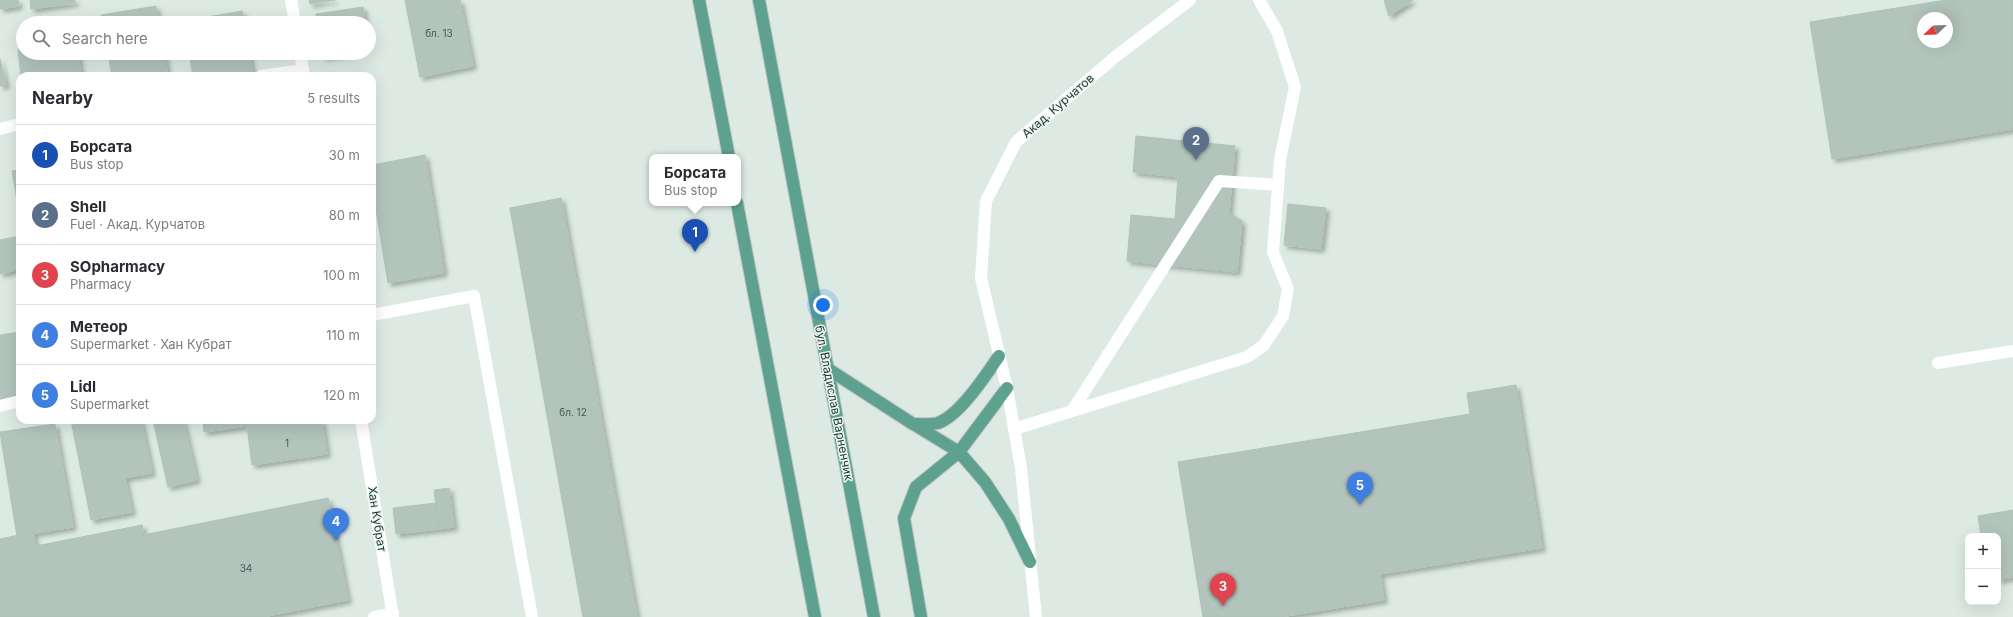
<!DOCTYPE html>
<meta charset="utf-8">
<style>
:root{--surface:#fff;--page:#f2f2f3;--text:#2b2b33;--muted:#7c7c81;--line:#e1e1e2;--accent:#1a73e8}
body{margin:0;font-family:Inter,sans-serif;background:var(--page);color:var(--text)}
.controls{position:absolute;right:12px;bottom:12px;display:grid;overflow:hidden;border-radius:8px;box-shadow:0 4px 16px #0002}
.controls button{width:36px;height:36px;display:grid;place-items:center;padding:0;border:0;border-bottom:1px solid var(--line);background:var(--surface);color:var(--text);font:20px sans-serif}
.compass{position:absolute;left:1917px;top:12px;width:36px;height:36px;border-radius:50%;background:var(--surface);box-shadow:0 4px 16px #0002;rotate:247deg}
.you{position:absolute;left:823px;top:305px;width:14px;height:14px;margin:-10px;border:3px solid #fff;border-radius:50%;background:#1a73e8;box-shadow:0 0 0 6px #1a73e833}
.badge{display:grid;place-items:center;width:26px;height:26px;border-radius:50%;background:var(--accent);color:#fff;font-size:13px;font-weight:700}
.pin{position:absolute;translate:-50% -33px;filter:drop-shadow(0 1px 2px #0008)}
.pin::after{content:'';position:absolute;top:21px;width:14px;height:12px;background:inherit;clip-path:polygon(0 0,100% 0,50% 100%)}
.popup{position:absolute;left:649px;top:154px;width:92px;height:52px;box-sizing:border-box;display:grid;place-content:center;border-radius:8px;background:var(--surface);filter:drop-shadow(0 1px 3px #0005);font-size:13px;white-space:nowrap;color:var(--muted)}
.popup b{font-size:15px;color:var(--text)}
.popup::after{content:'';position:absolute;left:50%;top:100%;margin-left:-8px;border:8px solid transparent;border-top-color:var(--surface)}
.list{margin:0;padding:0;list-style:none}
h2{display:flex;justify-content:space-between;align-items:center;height:52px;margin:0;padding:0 16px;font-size:17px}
h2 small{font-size:13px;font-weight:400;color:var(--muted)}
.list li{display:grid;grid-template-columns:26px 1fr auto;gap:12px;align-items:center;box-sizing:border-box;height:60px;padding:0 16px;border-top:1px solid var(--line)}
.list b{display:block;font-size:15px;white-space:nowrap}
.list p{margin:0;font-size:13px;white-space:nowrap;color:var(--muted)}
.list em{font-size:13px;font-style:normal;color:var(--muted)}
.icon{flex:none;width:22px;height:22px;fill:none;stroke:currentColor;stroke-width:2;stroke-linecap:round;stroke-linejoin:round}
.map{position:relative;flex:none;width:2013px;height:617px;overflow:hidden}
.search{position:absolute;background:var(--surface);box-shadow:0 4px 16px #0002;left:16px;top:16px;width:360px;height:44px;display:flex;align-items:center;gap:10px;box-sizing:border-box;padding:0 14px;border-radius:22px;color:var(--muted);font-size:15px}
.panel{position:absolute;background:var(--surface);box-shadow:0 4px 16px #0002;left:16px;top:72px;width:360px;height:352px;border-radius:12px}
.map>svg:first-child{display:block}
.building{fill:#b2c4bc;stroke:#afc3ba;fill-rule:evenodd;filter:url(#shadow)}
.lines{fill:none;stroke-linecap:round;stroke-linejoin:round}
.primary-casing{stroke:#bcc4c1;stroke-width:14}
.lane{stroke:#fff;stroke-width:12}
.street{stroke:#fff;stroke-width:12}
.primary{stroke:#5fa18f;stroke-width:12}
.labels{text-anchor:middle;stroke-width:3;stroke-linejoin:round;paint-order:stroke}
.number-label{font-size:10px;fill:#435c54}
.street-label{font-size:12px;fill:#1e3931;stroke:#edf6f1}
</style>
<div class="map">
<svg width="2013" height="617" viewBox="0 0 2013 617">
<defs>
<filter id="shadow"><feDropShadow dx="3.5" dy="3.5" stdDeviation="2" flood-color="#0004"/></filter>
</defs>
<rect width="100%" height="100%" fill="#ddeae3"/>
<g class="building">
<polygon points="0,0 18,0 19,6 0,9"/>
<polygon points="30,0 75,0 75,3 31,9"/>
<polygon points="309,0 335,0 310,4"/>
<polygon points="405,0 460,0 473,66 420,77"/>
<polygon points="1384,0 1413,0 1389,16"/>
<path d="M1946 0H2013V129L1832 159 1810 22ZM1923 18H1947V42H1923Z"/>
<polygon points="156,6 159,23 102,23 101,15"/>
<polygon points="363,7 365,23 318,23 316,14"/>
<polygon points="242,11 244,23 184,23 184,21"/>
<polygon points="23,49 23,53 78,53 81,76 21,76 18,50"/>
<polygon points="108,53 164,53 168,76 112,76"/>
<polygon points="189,53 249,53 253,76 193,76"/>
<polygon points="322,53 347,53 323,57"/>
<polygon points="0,59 6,85 0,86"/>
<polygon points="1136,136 1235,146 1229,213 1242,221 1237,272 1127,261 1131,215 1175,219 1178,177 1133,172"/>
<polygon points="425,155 444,273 388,283 372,185 372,165"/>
<polygon points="20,170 20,217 12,171"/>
<polygon points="561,198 637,617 583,617 510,208"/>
<polygon points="1288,204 1326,208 1321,249 1284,245"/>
<polygon points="20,236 20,269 0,274 0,240"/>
<polygon points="20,332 20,398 0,402 0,335"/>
<polygon points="1516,385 1542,548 1380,574 1384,600 1280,617 1203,617 1178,462 1470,414 1467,393"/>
<polygon points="71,420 141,420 152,473 125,478 132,512 91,520"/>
<polygon points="153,420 183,420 197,480 168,487"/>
<polygon points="203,420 322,420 327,454 252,465 247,426 204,432"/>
<polygon points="55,424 73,527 17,536 0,432"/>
<polygon points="449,488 454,527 439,529 434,490"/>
<polygon points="328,498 348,600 263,617 160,617 143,535"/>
<polygon points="436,503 439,529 396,534 393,508"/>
<polygon points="2013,510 2013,577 1998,580 1998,536 1981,536 1978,516"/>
<polygon points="142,525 160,617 0,617 0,539 33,532 36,546"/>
</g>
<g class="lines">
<g class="primary-casing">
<g id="primary">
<polyline points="699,0 729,157"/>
<polyline points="759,0 874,617"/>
<polyline points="737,203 815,617"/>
<path d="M828 369 913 424C921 424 930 425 938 423 960 415 986 375 999 356"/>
<polyline points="915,425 959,452 985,482 1009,519 1030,562"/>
<polyline points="921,617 904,518 916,487 959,452 1007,388"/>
</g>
</g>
<g class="lane">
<polyline points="372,315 474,296 532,617"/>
<polyline points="1938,363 2013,351"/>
<polyline points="1072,411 1219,181 1278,185"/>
<polyline points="1014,429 1247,357 1264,345 1283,316 1288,289 1273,252 1280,160 1295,87 1277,31 1259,0"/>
</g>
<g class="street">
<polyline points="291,0 295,23"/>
<polyline points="300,53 304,76"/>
<polyline points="261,76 303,70"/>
<polyline points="0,129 20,124"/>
<polyline points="0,406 20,401"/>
<polyline points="361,420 393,617"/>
<polyline points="374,617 393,613"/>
<polyline points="1036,617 1021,468 1007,388 981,278 986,201 1016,142 1115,57 1190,0"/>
</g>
<use href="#primary" class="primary"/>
</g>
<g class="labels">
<g class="number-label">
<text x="439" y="37">бл. 13</text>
<text x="573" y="416">бл. 12</text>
<text x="287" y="447">1</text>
<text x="246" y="572">34</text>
</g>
<g class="street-label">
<text transform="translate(1058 106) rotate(-41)" y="4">Акад. Курчатов</text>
<text transform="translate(834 403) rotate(79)" y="4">бул. Владислав Варненчик</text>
<text transform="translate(377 519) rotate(81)" y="4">Хан Кубрат</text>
</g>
</g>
</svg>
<div class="controls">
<button>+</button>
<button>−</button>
</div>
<svg class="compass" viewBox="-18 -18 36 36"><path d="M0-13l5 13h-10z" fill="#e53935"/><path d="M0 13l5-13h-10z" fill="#7c7c81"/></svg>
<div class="you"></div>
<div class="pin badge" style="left:695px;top:252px;background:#1a4fb4">1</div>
<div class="popup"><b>Борсата</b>Bus stop</div>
<div class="pin badge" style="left:1196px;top:160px;background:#5c6f8a">2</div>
<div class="pin badge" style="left:1223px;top:606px;background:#e0444e">3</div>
<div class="pin badge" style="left:336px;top:541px;background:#3f7fe0">4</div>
<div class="pin badge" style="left:1360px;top:505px;background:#3f7fe0">5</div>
<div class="search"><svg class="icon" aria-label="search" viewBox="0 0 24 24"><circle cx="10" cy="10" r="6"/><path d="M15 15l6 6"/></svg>Search here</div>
<section class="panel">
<h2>Nearby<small>5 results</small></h2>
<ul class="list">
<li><span class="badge" style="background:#1a4fb4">1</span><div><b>Борсата</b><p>Bus stop</p></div><em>30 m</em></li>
<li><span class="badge" style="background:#5c6f8a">2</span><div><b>Shell</b><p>Fuel · Акад. Курчатов</p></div><em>80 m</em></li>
<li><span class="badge" style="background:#e0444e">3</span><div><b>SOpharmacy</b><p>Pharmacy</p></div><em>100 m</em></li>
<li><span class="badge" style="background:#3f7fe0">4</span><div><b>Метеор</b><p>Supermarket · Хан Кубрат</p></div><em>110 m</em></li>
<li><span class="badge" style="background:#3f7fe0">5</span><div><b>Lidl</b><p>Supermarket</p></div><em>120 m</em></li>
</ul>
</section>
</div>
